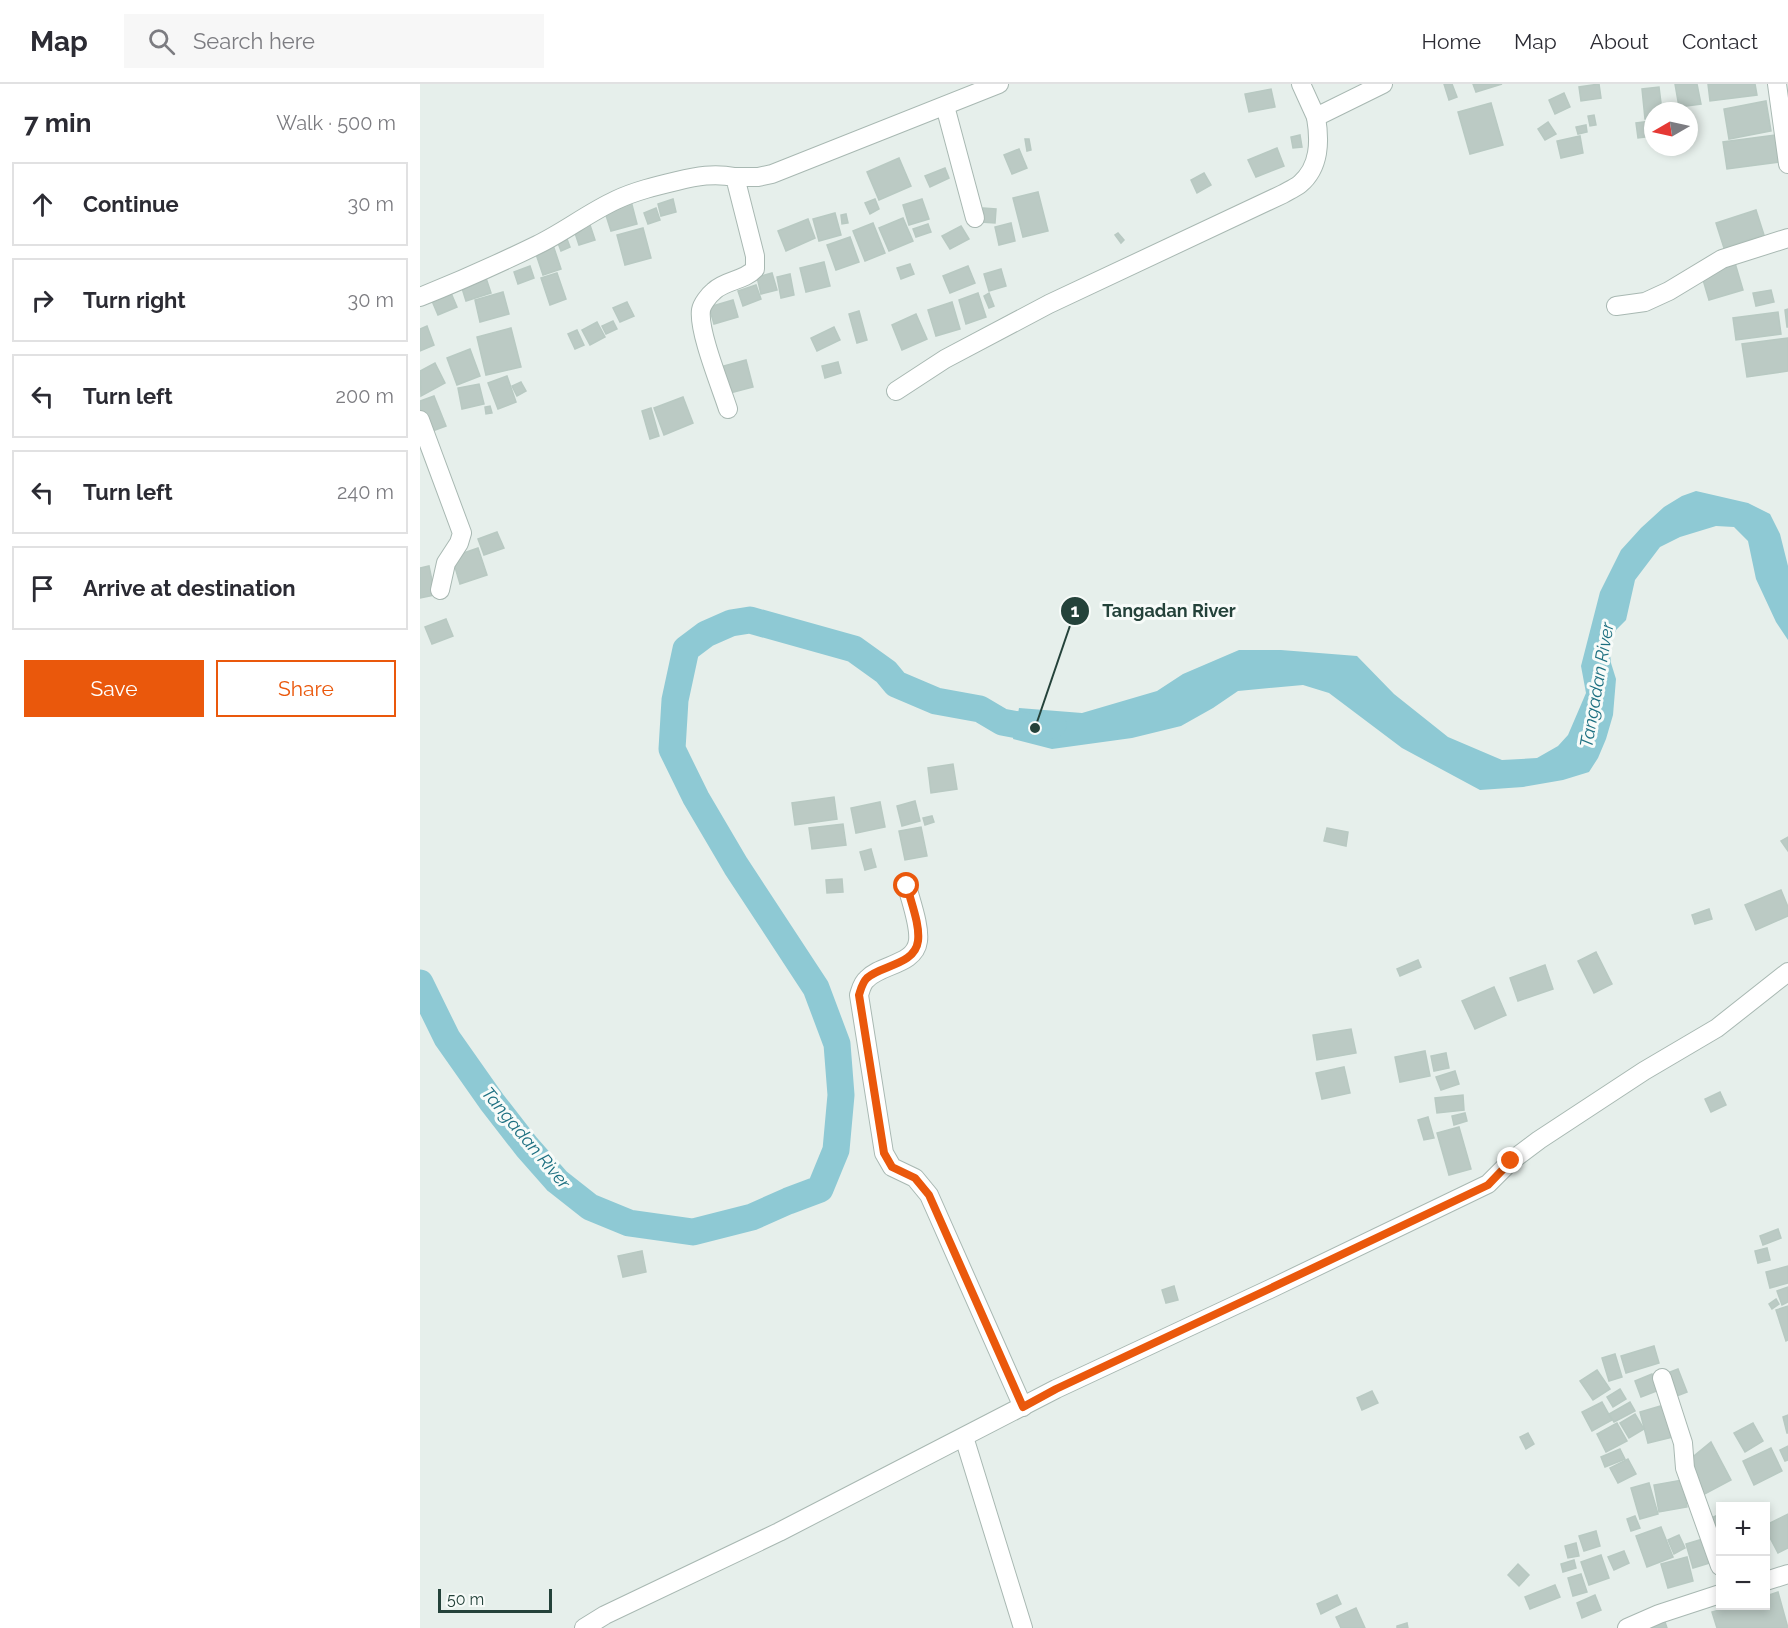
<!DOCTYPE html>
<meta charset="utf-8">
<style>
:root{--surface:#fff;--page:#f7f7f7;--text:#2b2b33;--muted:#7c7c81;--line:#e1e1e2;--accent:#ea580c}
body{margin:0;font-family:Raleway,sans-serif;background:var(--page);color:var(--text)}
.controls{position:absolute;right:18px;bottom:18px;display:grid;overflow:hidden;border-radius:0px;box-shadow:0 3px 9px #0003}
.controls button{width:54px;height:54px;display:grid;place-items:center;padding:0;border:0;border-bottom:2px solid var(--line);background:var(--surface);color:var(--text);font:30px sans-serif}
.compass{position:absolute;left:1224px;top:18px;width:54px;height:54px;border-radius:50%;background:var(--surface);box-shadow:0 3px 9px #0003;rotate:261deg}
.scale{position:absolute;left:18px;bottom:15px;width:114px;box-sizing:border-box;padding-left:6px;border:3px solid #24423a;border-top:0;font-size:16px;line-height:21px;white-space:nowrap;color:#24423a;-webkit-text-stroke:4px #f7fbf9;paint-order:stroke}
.stop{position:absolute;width:18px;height:18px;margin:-14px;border:4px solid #ea580c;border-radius:50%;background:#fff}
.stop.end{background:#ea580c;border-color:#fff;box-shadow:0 2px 6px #0008}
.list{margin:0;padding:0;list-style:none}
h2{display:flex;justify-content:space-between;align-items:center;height:78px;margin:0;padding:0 24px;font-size:26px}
h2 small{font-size:20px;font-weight:400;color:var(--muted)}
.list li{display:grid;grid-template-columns:39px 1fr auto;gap:18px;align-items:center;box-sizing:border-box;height:84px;margin:0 12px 12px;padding:0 12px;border:2px solid var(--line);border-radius:0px}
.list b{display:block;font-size:22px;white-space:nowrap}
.list em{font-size:20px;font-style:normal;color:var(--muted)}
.actions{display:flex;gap:12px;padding:18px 24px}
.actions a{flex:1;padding:14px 0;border:2px solid var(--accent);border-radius:0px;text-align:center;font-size:21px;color:var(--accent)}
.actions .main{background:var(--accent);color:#fff}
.icon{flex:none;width:33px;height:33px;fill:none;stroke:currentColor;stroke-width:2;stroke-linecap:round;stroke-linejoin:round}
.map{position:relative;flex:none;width:1368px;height:1544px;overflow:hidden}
header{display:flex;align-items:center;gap:36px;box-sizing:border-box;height:84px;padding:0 30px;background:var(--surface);border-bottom:2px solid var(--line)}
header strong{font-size:28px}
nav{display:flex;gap:33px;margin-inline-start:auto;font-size:21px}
.search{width:420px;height:54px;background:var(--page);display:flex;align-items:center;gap:15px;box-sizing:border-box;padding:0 21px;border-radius:0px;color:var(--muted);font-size:22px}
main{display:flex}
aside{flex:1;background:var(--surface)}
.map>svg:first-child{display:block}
.water{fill:#8ec9d4}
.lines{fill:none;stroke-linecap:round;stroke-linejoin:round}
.river{stroke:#8ec9d4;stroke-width:27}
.building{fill:#bbcac4;stroke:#b8c9c2;stroke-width:1.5}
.minor-casing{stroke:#a8b8b2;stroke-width:20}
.minor{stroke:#fff;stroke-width:18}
.route{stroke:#ea580c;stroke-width:8}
.labels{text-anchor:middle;stroke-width:6;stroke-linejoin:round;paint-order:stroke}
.water-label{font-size:18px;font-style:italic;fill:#1c6f80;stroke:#f7fbf9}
.leader{fill:none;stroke:#24423a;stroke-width:2}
.callout-dot{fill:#24423a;stroke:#f7fbf9;stroke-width:2}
.mark-label{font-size:18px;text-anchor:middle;font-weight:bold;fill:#fff}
.callout-label{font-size:18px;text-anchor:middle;font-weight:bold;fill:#24423a;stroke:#f7fbf9;stroke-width:6;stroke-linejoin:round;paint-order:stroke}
</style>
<header>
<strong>Map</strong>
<div class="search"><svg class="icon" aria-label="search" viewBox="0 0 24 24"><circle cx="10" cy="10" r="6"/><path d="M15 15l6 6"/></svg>Search here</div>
<nav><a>Home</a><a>Map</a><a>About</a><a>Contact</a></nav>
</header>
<main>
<aside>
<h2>7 min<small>Walk · 500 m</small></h2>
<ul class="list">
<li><svg class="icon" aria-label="ahead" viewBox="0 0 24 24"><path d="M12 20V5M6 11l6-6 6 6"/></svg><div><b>Continue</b></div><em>30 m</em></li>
<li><svg class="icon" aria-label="right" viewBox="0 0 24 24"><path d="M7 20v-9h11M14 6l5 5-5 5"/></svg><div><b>Turn right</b></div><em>30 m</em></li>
<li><svg class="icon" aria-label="left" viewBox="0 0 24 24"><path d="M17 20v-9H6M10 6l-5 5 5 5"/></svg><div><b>Turn left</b></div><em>200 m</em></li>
<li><svg class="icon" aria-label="left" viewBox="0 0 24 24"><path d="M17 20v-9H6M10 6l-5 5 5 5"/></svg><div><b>Turn left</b></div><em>240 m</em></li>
<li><svg class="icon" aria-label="arrive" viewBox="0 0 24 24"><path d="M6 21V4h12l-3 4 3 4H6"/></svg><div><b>Arrive at destination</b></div></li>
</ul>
<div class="actions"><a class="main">Save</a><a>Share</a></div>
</aside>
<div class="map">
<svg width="1368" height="1544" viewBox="0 0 1368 1544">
<rect width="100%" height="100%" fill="#e6efeb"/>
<polygon class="water" points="1276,407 1328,419 1350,430 1360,450 1368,482 1368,556 1356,538 1336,495 1328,457 1314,443 1296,442 1260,453 1240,463 1215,496 1206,536 1196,546 1189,561 1191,579 1196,595 1193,631 1186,655 1178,674 1169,688 1143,696 1103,703 1060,706 982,664 909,609 883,601 818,607 793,624 761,642 712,654 632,665 593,655 599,624 662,629 737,607 763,590 819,566 861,566 937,572 974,610 1028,653 1082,676 1117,674 1138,662 1148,651 1166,609 1161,582 1180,508 1201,466 1221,444 1244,423 1262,412"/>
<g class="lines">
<polyline class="river" points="0,899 27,954 72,1018 107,1063 137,1097 170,1123 209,1139 273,1148 332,1133 368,1117 400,1105 416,1066 421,1011 417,960 396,904 316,782 276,714 252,665 255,616 266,565 286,550 311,539 330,536 434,565 466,588 476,600 516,617 560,625 582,638 615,644 633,641"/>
</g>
<g class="building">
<polygon points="1024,0 1032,0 1037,13 1029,16"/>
<polygon points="1053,0 1082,0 1056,8"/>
<polygon points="1179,0 1181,14 1161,17 1159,3"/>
<polygon points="1255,0 1277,0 1281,20 1259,23"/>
<polygon points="1288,0 1335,0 1337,11 1290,17"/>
<polygon points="1239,3 1242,27 1233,27 1233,34 1225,35 1222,5"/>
<polygon points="851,5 855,23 829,28 825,10"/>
<polygon points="1144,9 1150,23 1135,30 1129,16"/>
<polygon points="1346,17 1351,47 1309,55 1304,25"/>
<polygon points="1071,19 1083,61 1050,70 1038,28"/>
<polygon points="1174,31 1176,41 1170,42 1168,32"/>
<polygon points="1231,37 1233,52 1218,54 1216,39"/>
<polygon points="1128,38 1136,50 1125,56 1118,45"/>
<polygon points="1166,41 1167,48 1158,50 1156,43"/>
<polygon points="880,51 882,63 873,64 871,53"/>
<polygon points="1355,51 1359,78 1307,85 1303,58"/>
<polygon points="1160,52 1163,69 1141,74 1137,57"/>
<polygon points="605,55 609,55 611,66 607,67"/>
<polygon points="857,64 864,82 836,93 828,76"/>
<polygon points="599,65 607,84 592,90 584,71"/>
<polygon points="479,74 491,102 459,116 447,88"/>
<polygon points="525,84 529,94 510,103 505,92"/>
<polygon points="784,89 791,101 777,109 771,96"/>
<polygon points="618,108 628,147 603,153 593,114"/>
<polygon points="253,115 256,128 241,132 238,120"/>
<polygon points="455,115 459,125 450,130 445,119"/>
<polygon points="502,115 509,135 489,141 483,121"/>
<polygon points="211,117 217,140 191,147 184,125"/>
<polygon points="236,124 240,136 228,140 224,129"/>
<polygon points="563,124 576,125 575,139 561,138"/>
<polygon points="1336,126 1344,151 1304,164 1296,139"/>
<polygon points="415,129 421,151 399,157 393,135"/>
<polygon points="426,130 428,139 422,140 421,131"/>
<polygon points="483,134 493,157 469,167 459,144"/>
<polygon points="388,135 395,154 366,167 358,147"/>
<polygon points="453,139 465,169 445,177 433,147"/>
<polygon points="591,139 595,157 579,161 575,143"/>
<polygon points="508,140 511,148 496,153 493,145"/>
<polygon points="170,141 175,156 159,161 154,146"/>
<polygon points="541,142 549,155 530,165 522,152"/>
<polygon points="223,144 231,174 205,181 197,151"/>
<polygon points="698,149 704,156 701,159 695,151"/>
<polygon points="430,153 439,178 416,186 407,161"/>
<polygon points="147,155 150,163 141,167 138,159"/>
<polygon points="132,158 141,185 123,191 114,164"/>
<polygon points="404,178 410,202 386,208 380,184"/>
<polygon points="1315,179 1323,206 1289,216 1281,189"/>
<polygon points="490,180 494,190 481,195 477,184"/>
<polygon points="110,182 114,194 98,200 94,188"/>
<polygon points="548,182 555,199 530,209 523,192"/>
<polygon points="581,185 586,202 569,207 564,190"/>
<polygon points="137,189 146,215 130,221 121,194"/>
<polygon points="352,189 357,206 341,210 337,193"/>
<polygon points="370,190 374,211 361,214 357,193"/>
<polygon points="66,194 71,209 46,217 41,201"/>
<polygon points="336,201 341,215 323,222 318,207"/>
<polygon points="1351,206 1354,218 1336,222 1333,209"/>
<polygon points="83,208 89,230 60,238 55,216"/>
<polygon points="31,209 37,223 18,231 12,217"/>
<polygon points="558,209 566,233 546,240 539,216"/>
<polygon points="569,209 574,222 569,224 564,212"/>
<polygon points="313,216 318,233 294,240 289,223"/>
<polygon points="207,218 214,232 200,238 193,224"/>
<polygon points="532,218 540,245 516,252 508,226"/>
<polygon points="1368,225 1368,243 1367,243 1365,226"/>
<polygon points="439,227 447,256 437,259 429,230"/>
<polygon points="1358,228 1361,250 1316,256 1313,234"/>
<polygon points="496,230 507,255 482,266 472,241"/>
<polygon points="193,237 197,245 186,250 182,242"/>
<polygon points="177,238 185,253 170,261 162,246"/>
<polygon points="7,242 14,261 0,267 0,245"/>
<polygon points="414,243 420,256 397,267 391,254"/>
<polygon points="91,244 101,283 66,291 57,253"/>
<polygon points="157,246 164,261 155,265 148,250"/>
<polygon points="1368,254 1368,287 1327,293 1322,260"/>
<polygon points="50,265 60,292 37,301 27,274"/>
<polygon points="326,276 333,303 306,310 300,283"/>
<polygon points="418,278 421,289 405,294 402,282"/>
<polygon points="15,279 25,299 1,312 0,287"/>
<polygon points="87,292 96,318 78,325 68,299"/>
<polygon points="101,298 106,307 97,312 92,302"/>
<polygon points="59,300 64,320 42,325 38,304"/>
<polygon points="14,312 26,342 7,349 0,330 0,317"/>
<polygon points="263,313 273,339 244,351 234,324"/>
<polygon points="70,322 72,329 66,330 65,323"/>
<polygon points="231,324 239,352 230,355 222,327"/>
<polygon points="77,448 84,464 64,471 58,455"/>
<polygon points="58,464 67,491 40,500 32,473"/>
<polygon points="9,482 15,511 0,514 0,484"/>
<polygon points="26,535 33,552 12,560 5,543"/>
<polygon points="533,680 537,705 511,709 508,684"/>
<polygon points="414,713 417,735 375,741 372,719"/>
<polygon points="495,717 500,737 482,742 477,722"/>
<polygon points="460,718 465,743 436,749 431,724"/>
<polygon points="512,732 514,738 505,741 503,734"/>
<polygon points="423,740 426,761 392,765 389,744"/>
<polygon points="501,743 507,772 485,776 479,747"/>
<polygon points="907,744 928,748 926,762 904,757"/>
<polygon points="1368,753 1368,767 1361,757"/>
<polygon points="451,765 456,783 445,786 440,768"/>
<polygon points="422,795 423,808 407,809 406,796"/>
<polygon points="1361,806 1368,823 1368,832 1336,846 1325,821"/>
<polygon points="1289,825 1292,835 1275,840 1272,831"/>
<polygon points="1176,868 1192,900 1174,909 1158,877"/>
<polygon points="998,876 1001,883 980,892 977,885"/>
<polygon points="1125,881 1133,905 1098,917 1090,894"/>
<polygon points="1074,903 1086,931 1055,945 1042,917"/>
<polygon points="931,945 936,969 897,976 893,951"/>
<polygon points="1005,967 1010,992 980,998 975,973"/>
<polygon points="1026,969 1029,984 1014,987 1011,972"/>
<polygon points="924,983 930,1009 902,1015 896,989"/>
<polygon points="1035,987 1039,1000 1021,1006 1016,993"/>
<polygon points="1300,1008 1306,1021 1291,1028 1285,1015"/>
<polygon points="1043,1011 1044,1026 1017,1029 1015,1014"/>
<polygon points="1045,1029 1047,1037 1034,1041 1032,1032"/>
<polygon points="1008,1033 1014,1054 1004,1056 998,1036"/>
<polygon points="1039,1043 1051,1085 1029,1091 1017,1049"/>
<polygon points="1358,1145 1361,1154 1343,1161 1340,1152"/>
<polygon points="1347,1164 1350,1176 1338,1179 1335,1167"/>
<polygon points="222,1167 226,1188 203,1193 198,1172"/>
<polygon points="1368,1182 1368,1199 1350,1204 1346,1188"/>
<polygon points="754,1202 758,1216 746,1219 742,1206"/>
<polygon points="1368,1203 1368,1218 1362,1221 1357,1207"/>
<polygon points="1356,1215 1359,1220 1352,1225 1349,1220"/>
<polygon points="1368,1222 1368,1256 1366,1257 1356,1226"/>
<polygon points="1234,1262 1239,1279 1206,1289 1201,1272"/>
<polygon points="1195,1270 1202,1293 1189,1297 1182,1274"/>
<polygon points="1258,1285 1267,1308 1254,1313 1245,1290"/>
<polygon points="1177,1286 1190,1305 1173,1316 1160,1297"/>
<polygon points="1232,1290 1239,1306 1221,1313 1215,1297"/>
<polygon points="1200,1305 1206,1315 1193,1323 1187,1313"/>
<polygon points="952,1307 958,1319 942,1326 937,1314"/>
<polygon points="1182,1318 1192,1336 1172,1347 1162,1328"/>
<polygon points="1210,1318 1215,1327 1194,1338 1189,1330"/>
<polygon points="1244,1321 1253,1353 1228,1359 1220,1328"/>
<polygon points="1215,1330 1224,1345 1209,1354 1200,1339"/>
<polygon points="1368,1331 1368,1349 1367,1349 1363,1333"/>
<polygon points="1197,1339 1207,1357 1186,1368 1177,1350"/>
<polygon points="1333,1339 1343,1357 1325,1368 1314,1349"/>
<polygon points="1108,1349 1114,1360 1106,1365 1100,1353"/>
<polygon points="1291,1358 1311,1396 1281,1412 1269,1376"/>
<polygon points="1368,1362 1368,1376 1365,1377 1360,1366"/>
<polygon points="1351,1364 1362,1387 1334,1401 1323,1377"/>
<polygon points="1200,1365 1205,1375 1185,1383 1181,1373"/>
<polygon points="1208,1375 1216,1390 1198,1399 1190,1384"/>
<polygon points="1262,1396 1267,1423 1239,1428 1234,1401"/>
<polygon points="1229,1399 1238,1430 1220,1435 1211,1404"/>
<polygon points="1300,1430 1300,1451 1297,1453 1289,1435"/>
<polygon points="1368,1430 1368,1464 1358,1469 1346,1446 1346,1441"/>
<polygon points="1215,1432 1220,1444 1211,1447 1207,1435"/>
<polygon points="1241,1443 1253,1473 1227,1483 1216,1452"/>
<polygon points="1176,1447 1180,1462 1164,1467 1159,1452"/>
<polygon points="1259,1451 1265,1464 1254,1470 1248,1456"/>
<polygon points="1286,1454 1293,1478 1273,1484 1266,1460"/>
<polygon points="1156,1459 1159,1472 1148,1474 1145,1462"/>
<polygon points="1204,1467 1209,1479 1194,1486 1188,1473"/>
<polygon points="1181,1471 1189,1494 1169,1501 1161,1478"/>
<polygon points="1267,1473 1273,1497 1248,1504 1241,1480"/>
<polygon points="1154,1476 1156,1484 1143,1488 1141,1480"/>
<polygon points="1098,1480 1109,1491 1099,1502 1088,1491"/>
<polygon points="1161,1490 1167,1508 1153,1512 1148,1494"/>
<polygon points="1135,1501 1140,1513 1110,1525 1105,1513"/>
<polygon points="1358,1508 1368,1544 1297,1544 1292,1528 1313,1522 1346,1522 1346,1512"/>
<polygon points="917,1511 921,1520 901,1530 897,1520"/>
<polygon points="1175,1511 1181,1526 1162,1534 1157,1519"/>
<polygon points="936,1524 945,1544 921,1544 916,1533"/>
<polygon points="1243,1532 1247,1544 1215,1544"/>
<polygon points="987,1539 988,1544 977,1544 977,1542"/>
</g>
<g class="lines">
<g class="minor-casing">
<g id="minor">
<polyline points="881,0 896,33 963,0"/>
<polyline points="1357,0 1368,80"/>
<polyline points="525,22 555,134"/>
<polyline points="315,93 338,93 352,90 579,0"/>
<path d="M0 213C40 197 78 180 117 161 144 148 168 129 196 116 215 107 236 102 257 97 277 92 294 89 315 93L335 172V185C324 197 305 196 294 207 289 211 282 220 281 226 278 247 301 303 308 325"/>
<polyline points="1196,222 1225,218 1249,207 1302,175 1368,154"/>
<path d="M476 307 525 275 629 220 863 110C868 107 875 104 880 100 900 83 900 57 896 33"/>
<polyline points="0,336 42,449 39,459 26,479 20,506"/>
<path d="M487 802C491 818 500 842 498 857 495 881 461 880 447 895 442 899 441 905 439 911L464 1069 472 1083 495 1094 509 1111 603 1323"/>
<polyline points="1242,1294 1263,1359 1265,1384 1300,1482"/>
<polyline points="544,1353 603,1544"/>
<polyline points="1346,1497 1368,1490"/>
<polyline points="164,1544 185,1531 359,1448 636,1305 850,1205 1068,1100 1091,1077 1119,1056 1224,987 1297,944 1368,888"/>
<polyline points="1207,1544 1239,1530 1300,1510"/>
</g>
</g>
<use href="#minor" class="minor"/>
</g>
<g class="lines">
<path class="route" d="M487 802C491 819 500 840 498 857 495 881 461 881 447 894 442 899 441 905 439 911L464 1069 472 1083 495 1094 509 1111 603 1323 636 1305 849 1205 1068 1101 1091 1077"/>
</g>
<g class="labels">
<g class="water-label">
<text transform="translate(1177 601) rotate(-80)" y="6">Tangadan River</text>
<text transform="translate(106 1054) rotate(50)" y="6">Tangadan River</text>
</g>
</g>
<path class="leader" d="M615 644L655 527"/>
<g class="callout-dot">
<circle cx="615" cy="644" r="6"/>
<circle cx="655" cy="527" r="15"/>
</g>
<g class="mark-label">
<text x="655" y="533">1</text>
</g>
<g class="callout-label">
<text x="749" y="533">Tangadan River</text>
</g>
</svg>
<div class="controls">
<button>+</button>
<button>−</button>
</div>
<svg class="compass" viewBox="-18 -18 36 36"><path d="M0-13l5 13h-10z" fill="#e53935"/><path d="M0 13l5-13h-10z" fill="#7c7c81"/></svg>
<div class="scale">50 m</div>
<div class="stop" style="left:487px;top:802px"></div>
<div class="stop end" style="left:1091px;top:1077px"></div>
</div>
</main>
